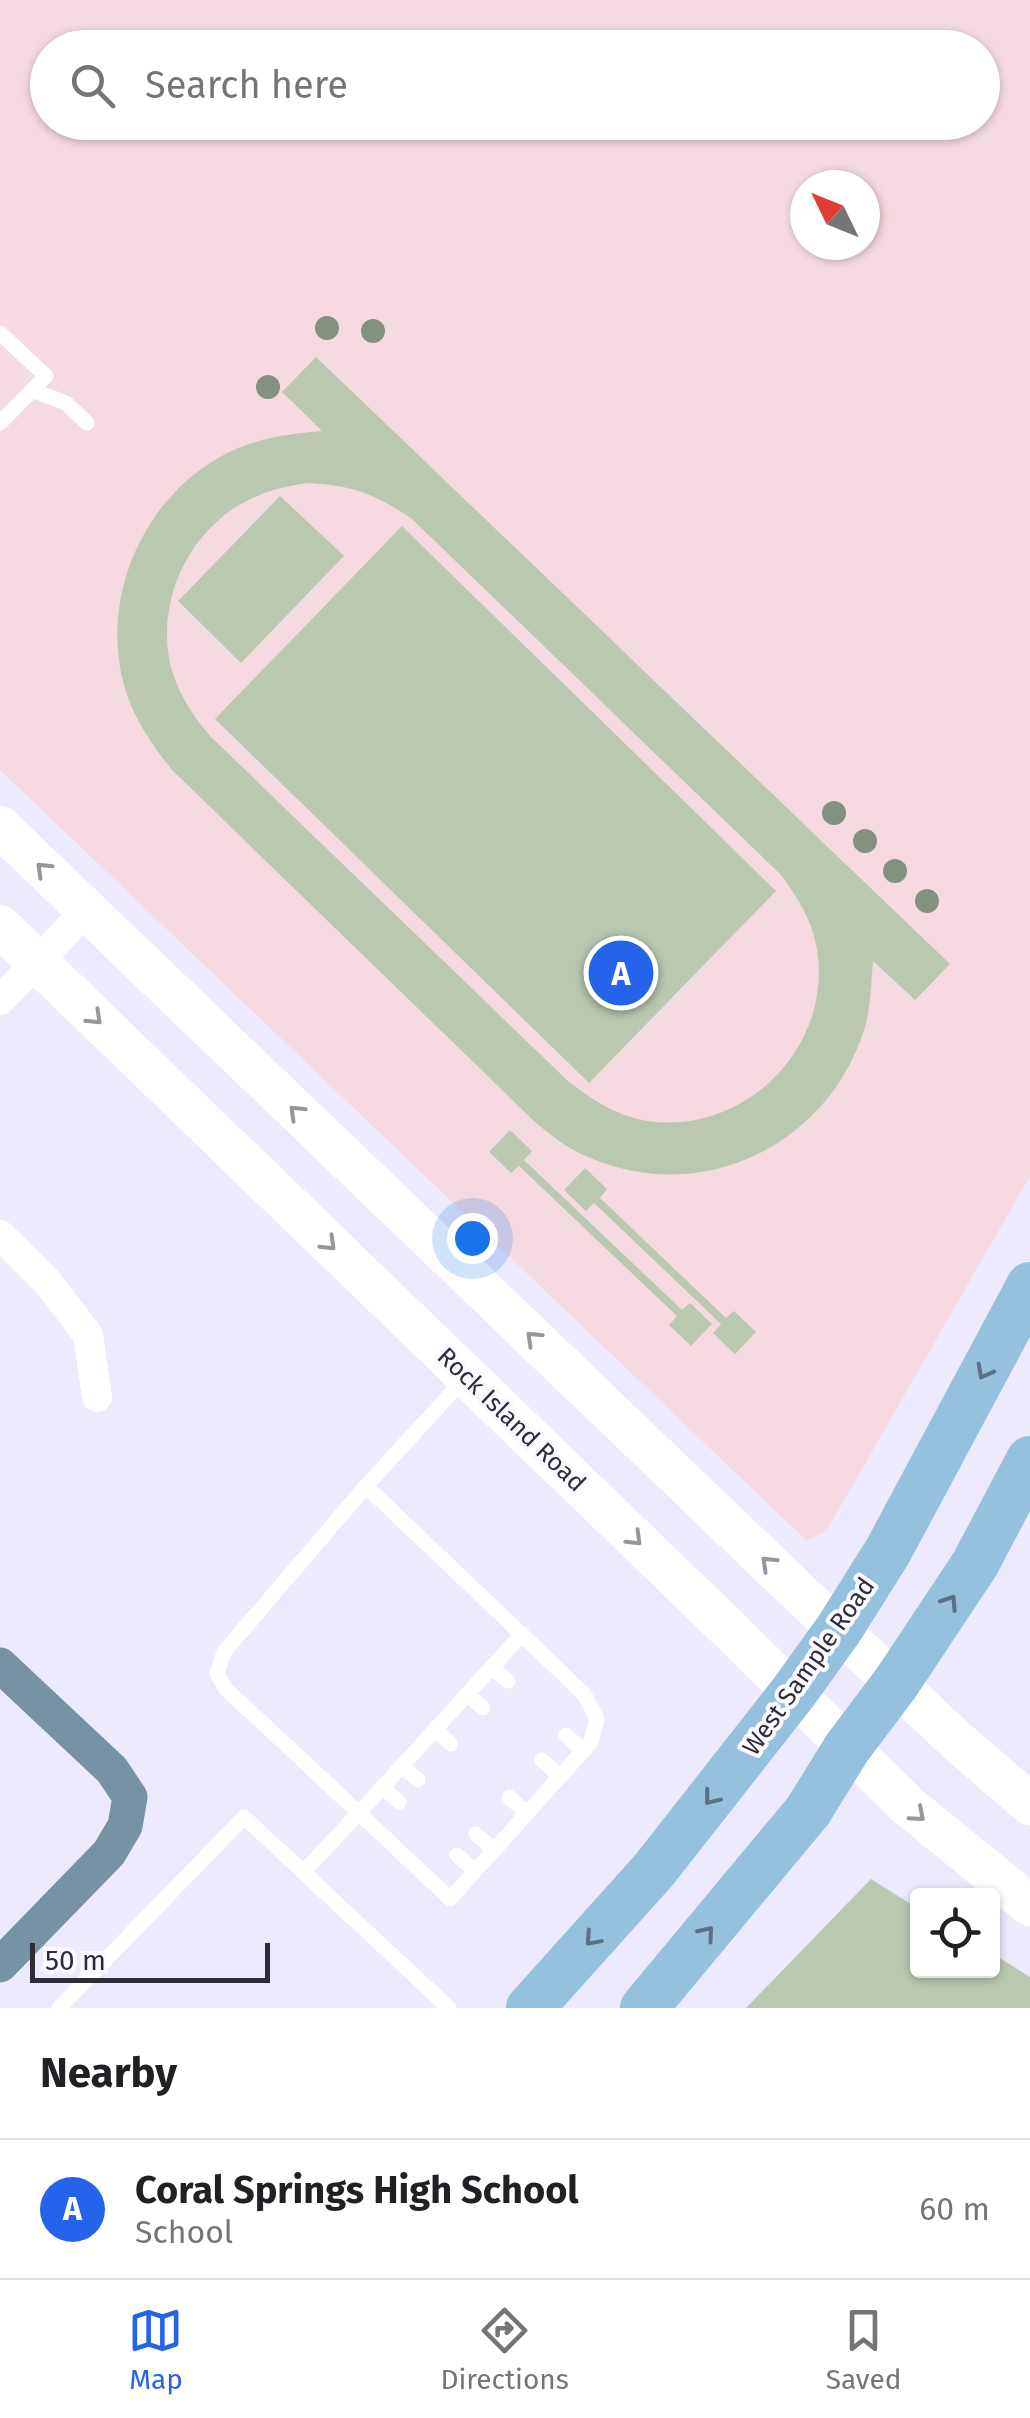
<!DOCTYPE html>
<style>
:root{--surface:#fff;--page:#f2f2f2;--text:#202124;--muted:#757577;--line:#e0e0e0;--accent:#2563eb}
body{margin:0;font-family:"Fira Sans",sans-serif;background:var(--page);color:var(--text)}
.controls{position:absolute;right:30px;bottom:30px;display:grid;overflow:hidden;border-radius:10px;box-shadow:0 2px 8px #0004}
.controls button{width:90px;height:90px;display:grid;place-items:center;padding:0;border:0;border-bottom:2px solid var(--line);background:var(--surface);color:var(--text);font:50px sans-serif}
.compass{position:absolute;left:790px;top:170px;width:90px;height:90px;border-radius:50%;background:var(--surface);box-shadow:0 2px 8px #0004;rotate:313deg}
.scale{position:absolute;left:30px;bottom:25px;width:240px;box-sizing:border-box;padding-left:10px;border:5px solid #2e2c38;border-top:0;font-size:28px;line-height:35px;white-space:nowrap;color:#2e2c38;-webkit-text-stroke:8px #f9f9ff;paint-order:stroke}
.you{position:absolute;left:472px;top:1238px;width:35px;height:35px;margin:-25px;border:8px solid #fff;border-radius:50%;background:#1a73e8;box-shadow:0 0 0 15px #1a73e833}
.badge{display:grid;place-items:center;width:65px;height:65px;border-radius:50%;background:var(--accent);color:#fff;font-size:32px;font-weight:700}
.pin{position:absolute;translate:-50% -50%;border:5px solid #fff;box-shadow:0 2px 10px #0006}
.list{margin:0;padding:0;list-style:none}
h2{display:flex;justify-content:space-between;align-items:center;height:130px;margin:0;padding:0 40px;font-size:42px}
h2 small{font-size:32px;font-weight:400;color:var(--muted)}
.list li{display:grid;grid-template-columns:65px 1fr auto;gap:30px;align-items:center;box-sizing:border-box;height:140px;padding:0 40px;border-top:2px solid var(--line)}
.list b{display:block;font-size:38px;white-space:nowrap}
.list p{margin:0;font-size:32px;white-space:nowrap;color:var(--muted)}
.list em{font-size:32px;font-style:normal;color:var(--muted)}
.icon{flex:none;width:55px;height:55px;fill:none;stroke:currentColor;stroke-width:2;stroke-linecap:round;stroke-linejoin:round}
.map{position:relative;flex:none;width:1030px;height:2008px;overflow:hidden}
.search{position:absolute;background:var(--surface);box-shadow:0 2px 8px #0004;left:30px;right:30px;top:30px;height:110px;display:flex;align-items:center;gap:25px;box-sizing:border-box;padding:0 35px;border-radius:55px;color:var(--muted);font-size:38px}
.sheet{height:270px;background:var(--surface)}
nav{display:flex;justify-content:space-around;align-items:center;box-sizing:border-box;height:140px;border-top:2px solid var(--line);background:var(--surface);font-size:28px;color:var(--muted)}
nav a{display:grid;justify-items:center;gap:5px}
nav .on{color:var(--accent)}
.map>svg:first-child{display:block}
.education{fill:#f5dbe1;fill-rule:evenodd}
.green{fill:#bac8b1;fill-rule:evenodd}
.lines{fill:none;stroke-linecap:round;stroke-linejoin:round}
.canal{stroke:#7693a6;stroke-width:35}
.service{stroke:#fff;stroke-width:15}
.minor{stroke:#fff;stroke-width:30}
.secondary{stroke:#fff;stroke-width:42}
.primary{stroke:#95c1df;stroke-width:48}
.tree{fill:#849080}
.oneway{stroke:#96969c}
.oneway2{stroke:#5c6f83}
.labels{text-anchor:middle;stroke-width:8;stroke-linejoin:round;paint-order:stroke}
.street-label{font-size:25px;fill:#2e2c38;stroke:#f9f9ff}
</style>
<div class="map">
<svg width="1030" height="2008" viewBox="0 0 1030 2008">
<rect width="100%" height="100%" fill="#eceafc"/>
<path class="education" d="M0 0H1030V1176L827 1530 807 1541 0 770ZM48 48H982V122H48ZM805 185H865V245H805Z"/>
<g class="green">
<path d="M316 357 950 964 915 1000 873 961C871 984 871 1007 864 1030 828 1144 705 1205 593 1159 571 1151 553 1137 535 1122L172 770C157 751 144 733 134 712 92 621 133 507 218 458 251 439 285 434 322 431L282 392ZM307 483C351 485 376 494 412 519L781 875C798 898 813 922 817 950 833 1050 740 1139 642 1120 613 1114 590 1098 568 1081L211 737C192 715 177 692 170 663 156 597 192 524 255 497 272 489 289 486 307 483Z"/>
<polygon points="280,496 344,556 241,663 178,601"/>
<polygon points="402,526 776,891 589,1083 215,719"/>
<polygon points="510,1130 532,1151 524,1160 682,1310 690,1303 712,1324 691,1346 669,1325 677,1316 519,1166 511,1173 489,1152"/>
<polygon points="585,1168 607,1189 600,1198 726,1318 734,1311 756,1332 735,1354 713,1333 721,1324 594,1203 586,1211 564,1190"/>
<polygon points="871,1879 917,1908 918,1970 992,1970 993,1954 1030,1977 1030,2008 746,2008"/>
</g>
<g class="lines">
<polyline class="canal" points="0,1665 112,1770 130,1797 125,1826 109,1853 0,1965"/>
<g class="service">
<polyline points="0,333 46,376 0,423"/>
<polyline points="32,390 66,403 87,423"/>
<polyline points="366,1486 584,1694 597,1719 591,1742 450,1899 359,1813 522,1634"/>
<polyline points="492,1667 508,1681"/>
<polyline points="467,1694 483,1708"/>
<polyline points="435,1729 451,1744"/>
<polyline points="566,1735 583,1751"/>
<polyline points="542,1760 560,1777"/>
<polyline points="402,1766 418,1780"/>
<polyline points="382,1787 399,1802"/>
<polyline points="509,1797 527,1813"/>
<polyline points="476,1834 494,1850"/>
<polyline points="457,1855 475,1871"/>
<polyline points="303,1872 359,1813 226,1689 217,1674 224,1652 366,1486 464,1379"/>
<polyline points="59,2008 244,1817 449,2008"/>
</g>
<g class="minor">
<polyline points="0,1000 86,911"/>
<polyline points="0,1235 50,1285 88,1335 97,1397"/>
</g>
<g class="secondary">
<polyline points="0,827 791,1585 957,1741 1030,1804"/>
<polyline points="0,926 736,1636 908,1806 1030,1905"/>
</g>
<g class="primary">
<polyline points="530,2008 654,1870 793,1693 839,1629 888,1551 1030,1286"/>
<polyline points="644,2008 808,1811 847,1748 896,1683 975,1564 1030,1460"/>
</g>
</g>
<g class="tree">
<circle cx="327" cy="328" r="12"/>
<circle cx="373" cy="331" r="12"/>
<circle cx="268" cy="387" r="12"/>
<circle cx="834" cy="813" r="12"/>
<circle cx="865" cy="841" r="12"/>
<circle cx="895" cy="871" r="12"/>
<circle cx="927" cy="901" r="12"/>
</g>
<defs><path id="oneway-chevron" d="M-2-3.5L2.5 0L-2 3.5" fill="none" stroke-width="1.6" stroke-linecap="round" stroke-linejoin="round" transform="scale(2.5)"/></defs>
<g class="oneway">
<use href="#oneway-chevron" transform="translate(43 869) rotate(-136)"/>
<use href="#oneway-chevron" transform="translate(95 1018) rotate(44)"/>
<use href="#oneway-chevron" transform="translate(296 1112) rotate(-136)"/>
<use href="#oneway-chevron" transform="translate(329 1244) rotate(44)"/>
<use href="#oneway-chevron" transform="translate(533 1338) rotate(-136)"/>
<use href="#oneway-chevron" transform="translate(635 1539) rotate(44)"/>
<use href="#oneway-chevron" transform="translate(768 1563) rotate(-136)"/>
<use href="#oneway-chevron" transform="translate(918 1815) rotate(41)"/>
</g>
<g class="oneway2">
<use href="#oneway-chevron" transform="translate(984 1372) rotate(118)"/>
<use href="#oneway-chevron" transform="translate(950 1602) rotate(-57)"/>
<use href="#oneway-chevron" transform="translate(711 1798) rotate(128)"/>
<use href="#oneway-chevron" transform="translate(707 1933) rotate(-50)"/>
<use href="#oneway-chevron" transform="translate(592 1939) rotate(132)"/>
</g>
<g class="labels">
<g class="street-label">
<text transform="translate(512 1419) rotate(44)" y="9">Rock Island Road</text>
<text transform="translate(808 1666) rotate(-55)" y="9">West Sample Road</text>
</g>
</g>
</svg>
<div class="controls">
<button><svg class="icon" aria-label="locate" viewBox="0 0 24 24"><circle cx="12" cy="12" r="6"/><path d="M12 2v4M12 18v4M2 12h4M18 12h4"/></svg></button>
</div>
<svg class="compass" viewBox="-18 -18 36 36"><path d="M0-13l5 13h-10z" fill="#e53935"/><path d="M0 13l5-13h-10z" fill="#757577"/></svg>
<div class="scale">50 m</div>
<div class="you"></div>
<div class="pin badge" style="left:621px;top:973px">A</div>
<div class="search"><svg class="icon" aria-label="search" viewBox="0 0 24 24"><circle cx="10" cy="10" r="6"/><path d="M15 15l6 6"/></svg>Search here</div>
</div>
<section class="sheet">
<h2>Nearby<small></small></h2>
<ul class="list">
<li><span class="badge">A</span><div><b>Coral Springs High School</b><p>School</p></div><em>60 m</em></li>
</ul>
</section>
<nav>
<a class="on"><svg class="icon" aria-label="map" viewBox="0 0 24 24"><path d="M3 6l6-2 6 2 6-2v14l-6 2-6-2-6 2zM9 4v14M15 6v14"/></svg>Map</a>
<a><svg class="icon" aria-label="directions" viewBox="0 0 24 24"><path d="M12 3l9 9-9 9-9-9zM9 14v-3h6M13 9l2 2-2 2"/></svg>Directions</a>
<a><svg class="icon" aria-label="saved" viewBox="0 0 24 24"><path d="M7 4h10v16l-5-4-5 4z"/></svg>Saved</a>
</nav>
